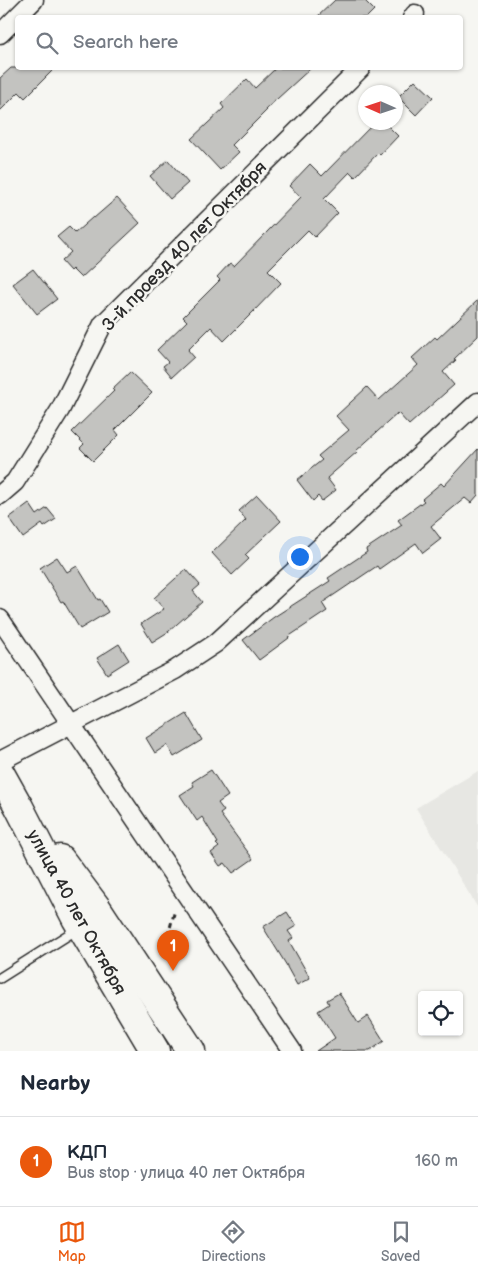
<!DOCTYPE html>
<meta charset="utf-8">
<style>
:root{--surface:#fff;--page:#f6f6f7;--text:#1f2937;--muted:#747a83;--line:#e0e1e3;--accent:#ea580c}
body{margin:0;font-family:"Balsamiq Sans",sans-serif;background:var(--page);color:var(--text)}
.controls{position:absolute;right:15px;bottom:15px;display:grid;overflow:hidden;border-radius:5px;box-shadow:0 1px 4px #0004}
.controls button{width:45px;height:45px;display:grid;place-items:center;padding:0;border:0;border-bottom:1px solid var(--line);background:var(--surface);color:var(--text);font:25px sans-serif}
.compass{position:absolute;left:358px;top:85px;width:45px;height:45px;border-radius:50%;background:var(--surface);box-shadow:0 1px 4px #0004;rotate:273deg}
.you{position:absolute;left:299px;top:556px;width:18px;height:18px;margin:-12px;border:4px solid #fff;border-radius:50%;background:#1a73e8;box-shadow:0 0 0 8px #1a73e833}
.badge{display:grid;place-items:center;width:32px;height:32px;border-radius:50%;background:var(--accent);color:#fff;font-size:16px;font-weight:700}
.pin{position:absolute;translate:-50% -41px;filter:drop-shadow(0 1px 2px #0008)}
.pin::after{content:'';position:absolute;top:26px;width:18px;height:15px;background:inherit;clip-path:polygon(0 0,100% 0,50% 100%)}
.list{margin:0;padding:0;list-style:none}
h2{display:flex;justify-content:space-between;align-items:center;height:65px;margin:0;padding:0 20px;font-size:21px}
h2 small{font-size:16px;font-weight:400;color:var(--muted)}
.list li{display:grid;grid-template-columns:32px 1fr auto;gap:15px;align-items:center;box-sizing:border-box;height:90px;padding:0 20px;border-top:1px solid var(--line)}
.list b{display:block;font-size:19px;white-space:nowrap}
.list p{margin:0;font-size:16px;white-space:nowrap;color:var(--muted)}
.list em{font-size:16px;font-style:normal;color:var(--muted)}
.icon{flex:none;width:28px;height:28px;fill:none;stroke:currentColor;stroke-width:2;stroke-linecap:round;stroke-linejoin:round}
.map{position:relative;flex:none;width:478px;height:1051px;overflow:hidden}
.search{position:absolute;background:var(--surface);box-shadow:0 1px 4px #0004;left:15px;right:15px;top:15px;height:55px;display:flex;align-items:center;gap:12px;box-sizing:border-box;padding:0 18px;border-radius:5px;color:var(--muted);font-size:19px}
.sheet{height:155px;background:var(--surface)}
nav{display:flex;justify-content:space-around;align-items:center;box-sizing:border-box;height:70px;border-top:1px solid var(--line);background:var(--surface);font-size:14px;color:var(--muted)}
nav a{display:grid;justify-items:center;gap:2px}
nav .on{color:var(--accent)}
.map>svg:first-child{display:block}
.built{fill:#e7e7e3}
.building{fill:#c3c3c0;stroke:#2b2b2b}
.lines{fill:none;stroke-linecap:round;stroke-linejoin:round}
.lane-casing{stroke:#2b2b2b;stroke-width:12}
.street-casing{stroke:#2b2b2b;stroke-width:21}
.primary-casing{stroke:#2b2b2b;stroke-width:31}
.path{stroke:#2b2b2b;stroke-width:3;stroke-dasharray:5 4;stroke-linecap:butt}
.lane{stroke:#f6f6f2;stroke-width:9}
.street{stroke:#f6f6f2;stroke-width:18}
.primary{stroke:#f6f6f2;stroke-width:28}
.labels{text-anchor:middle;stroke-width:5;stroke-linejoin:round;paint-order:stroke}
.street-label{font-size:18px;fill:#2b2b2b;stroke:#f6f6f2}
</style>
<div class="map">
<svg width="478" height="1051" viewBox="0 0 478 1051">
<rect width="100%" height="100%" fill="#f6f6f2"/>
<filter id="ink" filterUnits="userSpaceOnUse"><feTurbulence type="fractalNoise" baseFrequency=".02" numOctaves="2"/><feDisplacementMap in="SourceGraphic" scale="10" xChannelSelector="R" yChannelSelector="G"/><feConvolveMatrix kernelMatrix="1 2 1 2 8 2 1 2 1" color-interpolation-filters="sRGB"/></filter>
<g filter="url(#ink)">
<polygon class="built" points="478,771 478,908 416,808"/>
<g class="building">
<polygon points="335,0 364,0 374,10 366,18 316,18"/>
<polygon points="11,68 55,68 25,98 19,92 0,111 0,78"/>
<polygon points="276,68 311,68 266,109 267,110 232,145 239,152 220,170 191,139 224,108 221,104 247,79 255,88"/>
<polygon points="415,80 433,97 416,115 398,97"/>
<polygon points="375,122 384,122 398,136 380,155 378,153 355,177 350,172 324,199 338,213 315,237 308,230 268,270 281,283 252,313 224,341 211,327 188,350 194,357 172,377 163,366 168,362 157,350 187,321 183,317 220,280 217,277 230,263 234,266 301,197 289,186 310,164 322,176"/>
<polygon points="168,160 188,183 170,199 150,176"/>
<polygon points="117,198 140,223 81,278 72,269 70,271 61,261 71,252 57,237 69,227 75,233 93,217 94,218"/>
<polygon points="33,269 57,299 37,314 13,284"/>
<polygon points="478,300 478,336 454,359 456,360 443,372 454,385 409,425 398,413 356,451 357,452 327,478 336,490 322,501 318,496 313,501 297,480 322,460 318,456 349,430 336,416 367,387 379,400 418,365 412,358 435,337 437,339"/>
<polygon points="130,372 152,393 115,430 119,435 93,461 80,448 84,444 72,432 114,391 112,389"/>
<polygon points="478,449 478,495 471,503 465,498 431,526 441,539 423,553 416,543 379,569 377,566 322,603 327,611 288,637 289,638 259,660 243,640 274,617 330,581 328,578 367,552 366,549 402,525 398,520 424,501 422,499 441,483 444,486"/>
<polygon points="257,495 281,521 245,555 249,559 232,575 212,553 246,520 239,511"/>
<polygon points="29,503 37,515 47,508 56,519 44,527 42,524 23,538 9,518"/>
<polygon points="57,557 67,572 77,566 98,600 100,599 108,612 80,629 63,601 61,602 40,568"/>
<polygon points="186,569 200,585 193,591 202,602 168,632 152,642 141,624 164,609 154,598"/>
<polygon points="119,644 129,660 107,674 97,658"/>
<polygon points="186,713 202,740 174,757 167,745 155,753 146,738"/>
<polygon points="211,770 228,796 218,803 224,811 220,814 253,859 233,873 225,863 220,866 211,853 219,847 216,844 218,843 202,817 197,821 180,795 194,786 192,782"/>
<polygon points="287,912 296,926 288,931 293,938 289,941 310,978 297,985 287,967 287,966 263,927"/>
<polygon points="339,993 358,1023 368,1016 384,1041 370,1051 316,1051 335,1038 318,1011 329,1004 327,1000"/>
</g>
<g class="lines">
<g class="lane-casing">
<polyline id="lane" points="0,978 79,928"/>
</g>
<g class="street-casing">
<g id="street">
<polyline points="412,18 415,14"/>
<polyline points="0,34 34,0"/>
<polyline points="0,495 15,482 60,410 103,324 361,68"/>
<polyline points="0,619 292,1051"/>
<polyline points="0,761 175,670 216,643 478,402"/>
</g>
</g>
<g class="primary-casing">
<g id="primary">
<polyline points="0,773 19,807 76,918 155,1051"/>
<polyline points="60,859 96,907 191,1051"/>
</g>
</g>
<polyline class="path" points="163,953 175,910"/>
<use href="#lane" class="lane"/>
<use href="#street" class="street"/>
<use href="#primary" class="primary"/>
</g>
</g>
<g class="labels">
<g class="street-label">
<text transform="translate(184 246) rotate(-46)" y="6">3-й проезд 40 лет Октября</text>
<text transform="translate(77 912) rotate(61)" y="6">улица 40 лет Октября</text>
</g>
</g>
</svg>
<div class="controls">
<button><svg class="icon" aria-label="locate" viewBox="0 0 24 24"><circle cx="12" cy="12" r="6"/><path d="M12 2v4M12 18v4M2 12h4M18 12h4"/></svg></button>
</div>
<svg class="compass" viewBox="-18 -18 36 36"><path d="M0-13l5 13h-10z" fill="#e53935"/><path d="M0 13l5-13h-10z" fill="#747a83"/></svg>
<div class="you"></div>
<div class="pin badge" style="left:173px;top:971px">1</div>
<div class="search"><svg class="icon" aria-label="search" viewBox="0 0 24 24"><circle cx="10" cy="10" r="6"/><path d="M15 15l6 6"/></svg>Search here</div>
</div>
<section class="sheet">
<h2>Nearby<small></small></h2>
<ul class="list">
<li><span class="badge">1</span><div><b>КДП</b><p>Bus stop · улица 40 лет Октября</p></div><em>160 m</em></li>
</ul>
</section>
<nav>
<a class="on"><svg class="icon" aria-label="map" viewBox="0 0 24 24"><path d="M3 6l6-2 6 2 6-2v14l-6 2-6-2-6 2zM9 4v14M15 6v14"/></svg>Map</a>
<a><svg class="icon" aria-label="directions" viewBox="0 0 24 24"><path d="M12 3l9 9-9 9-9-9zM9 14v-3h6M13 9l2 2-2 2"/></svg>Directions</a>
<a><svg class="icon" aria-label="saved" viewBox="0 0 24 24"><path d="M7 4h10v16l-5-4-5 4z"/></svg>Saved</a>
</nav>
